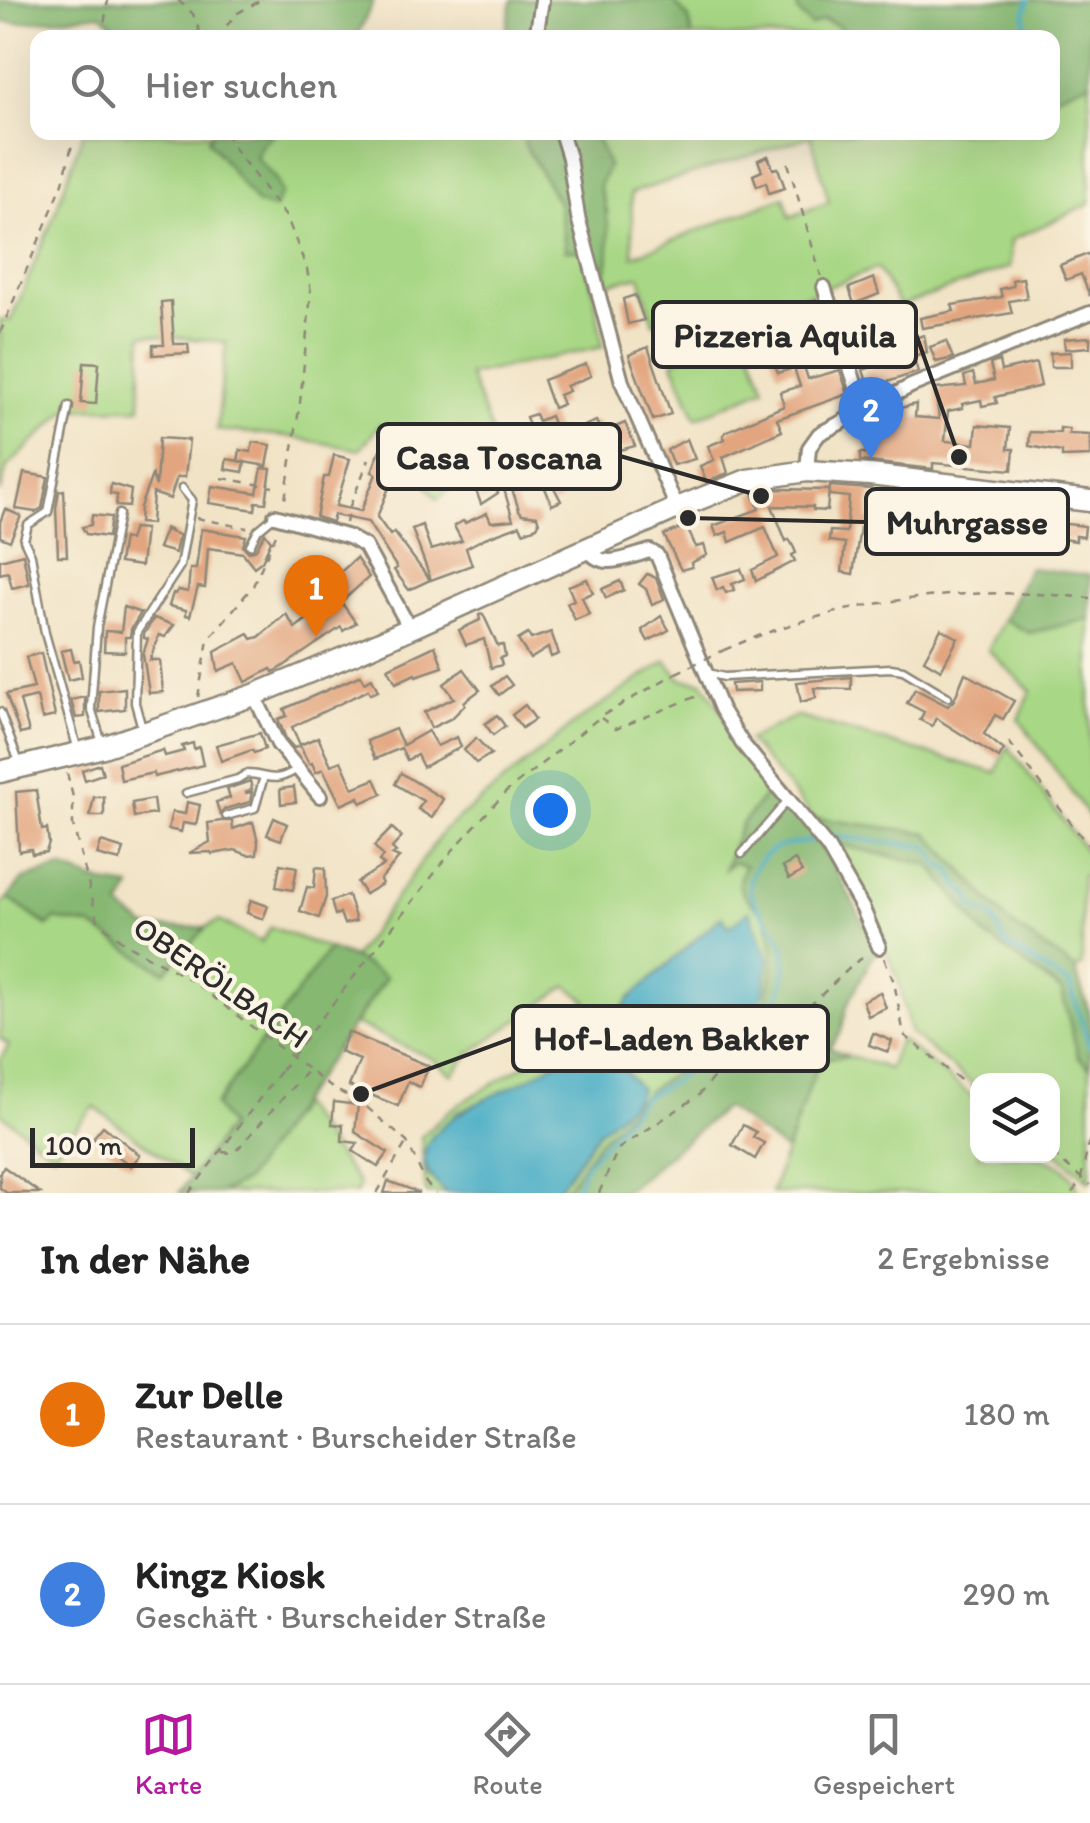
<!DOCTYPE html>
<html lang="de">
<meta charset="utf-8">
<style>
:root{--surface:#fff;--page:#f2f2f2;--text:#222;--muted:#767676;--line:#e0e0e0;--accent:#b5179e}
body{margin:0;font-family:Itim,sans-serif;background:var(--page);color:var(--text)}
.controls{position:absolute;right:30px;bottom:30px;display:grid;overflow:hidden;border-radius:20px;box-shadow:0 10px 40px #0002}
.controls button{width:90px;height:90px;display:grid;place-items:center;padding:0;border:0;border-bottom:2px solid var(--line);background:var(--surface);color:var(--text);font:50px sans-serif}
.scale{position:absolute;left:30px;bottom:25px;width:165px;box-sizing:border-box;padding-left:10px;border:5px solid #2b2b2b;border-top:0;font-size:28px;line-height:35px;white-space:nowrap;color:#2b2b2b;-webkit-text-stroke:8px #fcf5e5;paint-order:stroke}
.you{position:absolute;left:550px;top:810px;width:35px;height:35px;margin:-25px;border:8px solid #fff;border-radius:50%;background:#1a73e8;box-shadow:0 0 0 15px #1a73e833}
.badge{display:grid;place-items:center;width:65px;height:65px;border-radius:50%;background:var(--accent);color:#fff;font-size:32px;font-weight:700}
.pin{position:absolute;translate:-50% -82px;filter:drop-shadow(0 2px 5px #0008)}
.pin::after{content:'';position:absolute;top:52px;width:35px;height:30px;background:inherit;clip-path:polygon(0 0,100% 0,50% 100%)}
.list{margin:0;padding:0;list-style:none}
h2{display:flex;justify-content:space-between;align-items:center;height:130px;margin:0;padding:0 40px;font-size:42px}
h2 small{font-size:32px;font-weight:400;color:var(--muted)}
.list li{display:grid;grid-template-columns:65px 1fr auto;gap:30px;align-items:center;box-sizing:border-box;height:180px;padding:0 40px;border-top:2px solid var(--line)}
.list b{display:block;font-size:38px;white-space:nowrap}
.list p{margin:0;font-size:32px;white-space:nowrap;color:var(--muted)}
.list em{font-size:32px;font-style:normal;color:var(--muted)}
.icon{flex:none;width:55px;height:55px;fill:none;stroke:currentColor;stroke-width:2;stroke-linecap:round;stroke-linejoin:round}
.map{position:relative;flex:none;width:1090px;height:1193px;overflow:hidden}
.search{position:absolute;background:var(--surface);box-shadow:0 10px 40px #0002;left:30px;right:30px;top:30px;height:110px;display:flex;align-items:center;gap:25px;box-sizing:border-box;padding:0 35px;border-radius:20px;color:var(--muted);font-size:38px}
.sheet{height:490px;background:var(--surface)}
nav{display:flex;justify-content:space-around;align-items:center;box-sizing:border-box;height:140px;border-top:2px solid var(--line);background:var(--surface);font-size:28px;color:var(--muted)}
nav a{display:grid;justify-items:center;gap:5px}
nav .on{color:var(--accent)}
.map>svg:first-child{display:block}
.green{fill:#a8d785;stroke:#6a8158;stroke-width:2.5;fill-rule:evenodd}
.forest{fill:#86b872;stroke:#58724e;stroke-width:2.5}
.water{fill:#45acc4;stroke:#386c78;stroke-width:2.5}
.lines{fill:none;stroke-linecap:round;stroke-linejoin:round}
.stream{stroke:#45acc4;stroke-width:4}
.building{fill:#e2a57f}
.lane-casing{stroke:#8e8778;stroke-width:11}
.street-casing{stroke:#8e8778;stroke-width:18}
.primary-casing{stroke:#8e8778;stroke-width:25}
.path{stroke:#8e8778;stroke-width:2.5;stroke-dasharray:8 8;stroke-linecap:butt}
.lane{stroke:#fff;stroke-width:6}
.street{stroke:#fff;stroke-width:12}
.primary{stroke:#fff;stroke-width:20}
.path-bridge{stroke:#8e8778;stroke-width:2.5;stroke-dasharray:8 8;stroke-linecap:butt}
.labels{text-anchor:middle;stroke-width:9;stroke-linejoin:round;paint-order:stroke}
.street-label{font-size:32px;fill:#2b2b2b;stroke:#fcf5e5}
.leader{fill:none;stroke:#2b2b2b;stroke-width:4}
.callout-dot{fill:#2b2b2b;stroke:#fcf5e5;stroke-width:4}
.callout{fill:#fcf5e5;stroke:#2b2b2b;stroke-width:4}
.callout-label{font-size:35px;text-anchor:middle;font-weight:bold;fill:#2b2b2b}
</style>
<div class="map">
<svg width="1090" height="1193" viewBox="0 0 1090 1193">
<rect width="100%" height="100%" fill="#fcf5e5"/>
<filter id="ink" filterUnits="userSpaceOnUse"><feTurbulence type="fractalNoise" baseFrequency=".01" numOctaves="2"/><feDisplacementMap in="SourceGraphic" scale="20" xChannelSelector="R" yChannelSelector="G"/><feConvolveMatrix kernelMatrix="1 2 1 2 8 2 1 2 1" color-interpolation-filters="sRGB"/></filter>
<filter id="wash" filterUnits="userSpaceOnUse"><feTurbulence type="fractalNoise" baseFrequency=".0048" numOctaves="4" result="noise"/><feDisplacementMap in="SourceGraphic" scale="40" xChannelSelector="R" yChannelSelector="G"/><feGaussianBlur stdDeviation="2.25" result="paint"/><feColorMatrix in="noise" values="0 0 0 0 0 0 0 0 0 0 0 0 0 0 0 0 0 1.4 0 .05"/><feComposite in="paint" operator="in"/></filter>
<g filter="url(#wash)">
<rect width="100%" height="100%" fill="#f1e3c6"/>
<g class="green">
<polygon points="677,0 798,0 798,12 839,26 848,37 692,37 689,19 674,3"/>
<path d="M1090 82V204L1011 240 1010 267 900 306 877 268 740 321 765 388 696 418 673 362 711 340 690 306 653 323 640 276 593 287 603 347 469 375 499 451 437 499 380 424 360 450 286 436 217 430 226 342 142 334 140 408 68 409 7 467 0 493V320H11L54 216 83 133H212L208 140 231 169 276 180 256 157 261 145 275 133H524L525 145 558 202 566 250 608 213 599 186 608 166 594 133 1052 132 1053 97ZM811 136 829 202 790 217 784 197 633 256 631 193Z"/>
<polygon points="1004,619 1029,633 1090,619 1090,818 1019,719 1031,691 988,650"/>
<path d="M666 661 681 679 703 682 771 788 741 825 726 866 734 862 745 865 741 891 768 920 775 961 764 1012 648 1091 599 1141 563 1193H555L598 1132 635 1100 588 1039 533 1077 456 1113 424 1157 427 1174 446 1193H426L421 1137 450 1110 555 1046 587 1001 567 986 469 1054 452 1075 433 1059 355 1024 386 978 353 958 444 830 575 723ZM722 916 729 928 757 1007 673 1064 649 1068 622 1034 629 999Z"/>
<polygon points="796,716 996,773 1008,746 1090,857 1090,874 1082,876 1082,966 1075,969 1010,923 927,833 814,818 748,740"/>
<polygon points="836,844 930,865 984,934 1062,991 1078,1056 1090,1068 1090,1181 1053,1149 1052,1080 978,1080 977,1088 910,1033 898,978"/>
<polygon points="8,898 47,926 54,919 91,926 164,972 206,927 219,921 261,942 271,927 329,949 215,1105 230,1125 192,1178 94,1107 53,1154 0,1113 0,1060 9,1045 0,1038 0,906"/>
<path d="M900 1039 977 1100 978 1156C1016 1156 1066 1147 1079 1193H771L817 1066C840 1047 864 1061 889 1069Z"/>
<polygon points="299,1104 359,1184 357,1193 220,1193 245,1181"/>
</g>
<g class="forest">
<polygon points="0,0 374,0 357,36 171,38 169,34 129,38 101,14 17,23 0,21"/>
<polygon points="512,0 677,0 675,3 689,19 692,37 505,38"/>
<polygon points="798,0 1090,0 1090,82 1053,97 1052,38 848,37 839,26 825,19 811,26 798,12"/>
<polygon points="212,133 275,133 261,145 256,157 276,180 281,193 274,209 256,203 208,140"/>
<path d="M524 133H594L608 166 599 186C610 219 612 248 605 281L592 286 583 251 566 250 558 202 525 145Z"/>
<polygon points="1029,568 1090,575 1090,619 1029,633 1004,619"/>
<path d="M771 788 819 838 879 952 874 954 847 1006 841 1032 829 1048 849 1056 827 1058 817 1066 786 1151 725 1107 624 1193H563L599 1141 648 1091 764 1012C770 982 778 955 768 925 760 900 726 898 745 865L734 862 725 869 741 825Z"/>
<polygon points="814,818 927,833 1010,923 1075,969 1090,1015 1090,1068 1078,1056 1062,991 984,934 930,865 836,844"/>
<polygon points="62,868 102,883 131,887 120,907 148,928 206,927 165,972 91,926 55,919 48,926 8,898 23,879"/>
<polygon points="329,949 353,958 386,977 245,1181 220,1193 179,1193 229,1126 215,1106"/>
</g>
<g class="water">
<path d="M749 911 769 959 764 992 757 1008 673 1064 657 1071C636 1063 622 1037 618 1016L629 999 722 916 729 927Z"/>
<path d="M588 1039 598 1040 640 1089 635 1100 598 1132 555 1193H446C378 1135 488 1101 529 1078 550 1067 568 1052 588 1039Z"/>
</g>
<g class="lines">
<g class="stream">
<polyline points="1027,38 1025,11 1029,0"/>
<polyline points="827,836 929,847 939,865 951,870 957,885 969,894 971,907 991,915 1005,944 1070,985 1090,1047"/>
<path d="M573 1193 587 1163 644 1097 673 1082 714 1047 739 1036 759 1034C774 1006 788 987 785 953 782 922 736 905 754 870 768 844 786 845 813 841"/>
</g>
</g>
<g id="blocks">
<g class="building">
<polygon points="768,156 773,169 778,168 785,188 769,193 766,182 757,186 753,175 762,171 758,160"/>
<polygon points="1090,253 1090,296 1081,274 1066,280 1060,265"/>
<polygon points="874,278 879,294 854,304 849,288"/>
<polygon points="1023,278 1027,298 1009,301 1012,313 922,328 920,318 954,311 952,305 1002,297 1000,289 1013,286 1012,280"/>
<polygon points="635,295 644,320 628,324 623,299"/>
<polygon points="816,299 824,324 817,327 823,345 813,348 799,305"/>
<polygon points="171,301 174,344 188,344 189,353 153,355 153,345 164,345 161,302"/>
<polygon points="775,329 781,329 793,363 802,360 808,379 840,370 848,394 777,419 782,431 723,457 728,473 706,482 700,466 714,460 708,446 725,439 723,435 727,431 784,406 780,392 800,386 794,368 778,373 763,333"/>
<polygon points="924,335 927,352 913,356 918,372 869,388 863,370 901,358 897,344"/>
<polygon points="1090,337 1090,347 1065,349 1064,339"/>
<polygon points="946,341 953,358 936,362 930,347"/>
<polygon points="648,347 671,414 653,420 629,355"/>
<polygon points="1071,352 1071,367 1051,367 1050,353"/>
<polygon points="999,361 1001,371 1036,363 1041,386 995,397 997,403 982,406 981,400 962,404 963,408 948,411 945,441 975,444 977,425 1010,428 1008,449 1014,449 1012,470 933,463 933,469 860,461 860,453 868,453 870,430 888,430 889,417 895,418 895,411 899,411 900,408 916,404 915,417 939,419 935,389 966,386 964,376 973,373 976,384 994,380 990,364"/>
<polygon points="84,362 99,363 96,404 81,403"/>
<polygon points="586,364 591,376 566,386 569,391 559,395 563,404 553,408 543,380"/>
<polygon points="535,414 538,421 550,416 558,436 545,441 542,433 533,436 526,417"/>
<polygon points="596,421 604,437 592,443 584,426"/>
<polygon points="625,423 635,446 620,450 611,429"/>
<polygon points="1060,428 1069,429 1069,434 1090,435 1090,456 1062,457 1062,452 1056,451 1029,446 1030,432 1060,433"/>
<polygon points="159,438 189,440 185,477 177,477 170,499 153,493 151,524 139,523 140,507 152,475 156,486"/>
<polygon points="687,439 695,459 673,465 667,450"/>
<polygon points="253,442 271,445 267,466 238,461 240,450 251,452"/>
<polygon points="583,448 588,458 570,468 571,471 549,478 561,501 552,505 534,461 539,460 541,463"/>
<polygon points="380,450 396,457 388,478 392,480 377,517 390,535 394,532 430,580 409,590 394,570 397,568 368,522 334,515 332,522 316,517 324,477 329,477 334,455 350,459 336,506 361,511 376,474 372,472"/>
<polygon points="227,459 245,462 243,472 225,469"/>
<polygon points="262,468 271,469 266,503 256,502 255,510 209,503 212,486 257,493"/>
<polygon points="24,473 48,477 42,508 35,512 16,509"/>
<polygon points="491,474 498,493 481,504 474,485"/>
<polygon points="111,484 131,490 129,507 116,506 117,495 110,494"/>
<polygon points="511,486 519,510 522,514 537,516 539,523 537,527 523,532 520,525 485,538 466,548 472,565 431,580 412,529 422,525 431,550 462,541 454,526 463,521 465,523 487,513 491,522 513,520 504,489"/>
<polygon points="830,486 871,489 868,520 887,523 885,532 860,528 853,574 842,572 845,543 829,541 830,531 846,532 849,497 829,495"/>
<polygon points="778,489 829,490 827,511 813,510 813,507 772,506 786,541 789,539 794,548 796,553 792,555 795,561 756,581 752,570 778,557 765,527 730,542 727,532 717,536 713,526 759,509 753,493"/>
<polygon points="64,490 67,556 58,556 56,508 59,491"/>
<polygon points="926,508 978,513 978,520 994,522 995,516 1085,526 1084,537 1076,536 1076,541 1029,534 1027,546 1016,544 1018,537 989,532 989,537 979,536 979,530 947,526 946,533 923,531"/>
<polygon points="5,509 21,516 10,541 0,537 0,522"/>
<polygon points="92,515 111,517 108,537 86,534 82,527 91,525"/>
<polygon points="686,526 696,547 704,545 707,555 691,563 692,567 681,570 664,535"/>
<polygon points="133,528 145,529 141,566 119,563 123,538 129,540"/>
<polygon points="201,529 246,536 243,546 249,552 256,549 265,533 271,541 262,561 254,567 243,553 208,548 205,588 198,587 190,616 186,615 186,610 169,606 173,593 176,594 178,590 188,592 190,569 196,569"/>
<polygon points="165,530 179,535 175,553 158,548"/>
<polygon points="23,554 29,584 12,588 8,572 0,574 0,560"/>
<polygon points="356,558 369,577 341,602 356,623 343,631 341,627 278,670 273,672 271,669 246,682 237,663 218,671 215,652 249,634 252,639 259,637 286,614 295,628 318,611 315,607 320,604 300,587 318,568 332,580"/>
<polygon points="741,569 745,579 732,584 734,590 726,593 723,587 717,590 712,577"/>
<polygon points="647,574 656,578 664,599 652,605 646,589 639,584"/>
<polygon points="587,579 593,593 582,597 589,614 575,620 567,603 574,600 568,586"/>
<polygon points="620,581 624,590 606,598 602,589"/>
<polygon points="124,607 141,613 131,629 130,637 125,637 125,652 104,651 105,631 121,632"/>
<polygon points="483,614 498,646 503,645 505,656 500,658 502,665 491,668 484,639 466,645 459,630 480,620 479,615"/>
<polygon points="661,616 669,630 648,641 642,630"/>
<polygon points="154,618 174,625 165,637 159,635 150,660 160,660 163,692 149,693 143,654 148,639 144,638 144,634"/>
<polygon points="941,629 958,638 941,670 924,660"/>
<polygon points="551,632 559,654 551,657 548,648 530,659 518,640 528,634 531,639"/>
<polygon points="435,646 443,667 416,676 415,674 396,683 388,668"/>
<polygon points="71,649 74,661 79,660 82,677 68,680 61,651"/>
<polygon points="41,653 55,716 42,719 37,697 20,701 29,732 20,734 6,694 34,688 26,657"/>
<polygon points="464,669 480,690 464,702 465,705 452,718 431,728 424,712 454,698 444,684"/>
<polygon points="965,673 1014,701 1003,719 995,715 984,734 1004,750 999,758 936,718 932,726 920,720 924,712 907,703 915,689 948,706 954,700"/>
<polygon points="361,675 364,682 372,678 378,691 370,694 368,690 292,727 300,745 318,737 331,765 341,761 353,788 375,779 382,794 361,803 359,797 341,805 323,769 316,772 312,763 309,764 300,746 294,748 286,739 278,719 287,716 284,709"/>
<polygon points="505,676 512,685 499,695 492,686"/>
<polygon points="851,677 851,689 814,688 816,698 801,702 797,682"/>
<polygon points="760,682 760,691 732,692 731,684"/>
<polygon points="125,688 125,709 99,712 99,691"/>
<polygon points="85,697 85,717 76,718 71,700"/>
<polygon points="525,705 535,719 522,728 512,715"/>
<polygon points="497,715 505,726 493,735 485,724"/>
<polygon points="395,729 403,745 428,731 437,746 457,737 461,747 423,767 417,755 407,760 401,748 375,759 367,741"/>
<polygon points="260,733 265,749 254,753 252,750 221,761 216,745"/>
<polygon points="476,738 491,754 476,763 464,750"/>
<polygon points="193,743 194,749 199,747 203,765 154,777 153,773 121,780 118,764 163,750 165,756 184,751 182,746"/>
<polygon points="100,764 103,774 85,780 82,770"/>
<polygon points="401,773 443,799 432,818 418,809 423,801 395,784"/>
<polygon points="250,781 252,789 245,793 252,792 250,802 224,809 220,814 216,802 230,798 227,789"/>
<polygon points="294,787 296,802 281,804 280,789"/>
<polygon points="36,790 42,830 47,829 49,843 46,852 32,854 31,849 19,851 16,792"/>
<polygon points="94,797 104,797 104,816 90,816"/>
<polygon points="153,799 155,814 134,817 132,803"/>
<polygon points="187,802 200,805 196,825 183,823 181,832 168,829 172,812 185,814"/>
<polygon points="274,818 287,824 281,840 267,835"/>
<polygon points="221,821 232,821 233,829 253,822 258,842 257,854 248,855 235,850 212,854 211,852 189,853 210,842 208,823"/>
<polygon points="392,828 402,837 392,848 396,852 392,855 399,858 380,880 382,884 365,894 357,882 384,865 379,861 383,856 374,846"/>
<polygon points="101,842 124,849 120,861 97,855"/>
<polygon points="795,860 802,872 789,879 783,867"/>
<polygon points="280,864 297,867 293,890 276,887"/>
<polygon points="316,867 325,868 326,897 319,918 300,911 307,887 314,888"/>
<polygon points="348,895 356,921 344,924 340,913 335,915 331,901"/>
<polygon points="251,900 268,906 263,919 247,913"/>
<polygon points="880,992 886,1008 868,1016 863,1001"/>
<polygon points="348,1032 429,1066 420,1087 408,1082 398,1106 349,1086 360,1060 340,1052"/>
<polygon points="873,1033 892,1041 888,1052 869,1045"/>
<polygon points="334,1102 358,1105 355,1132 388,1153 378,1167 353,1151 358,1143 342,1141 343,1125 332,1124"/>
<polygon points="743,1125 756,1132 753,1137 764,1143 755,1159 732,1145"/>
<polygon points="103,1126 140,1155 131,1166 93,1138"/>
<polygon points="4,1167 40,1193 7,1193 0,1188 0,1172"/>
<polygon points="388,1181 418,1192 418,1193 384,1193"/>
</g>
</g>
</g>
<g filter="url(#ink)">
<use href="#blocks" fill-opacity="0" stroke="#8e8778" stroke-width="2.5"/>
<g class="lines">
<g class="lane-casing">
<g id="lane">
<polyline points="69,406 48,512 28,525 24,540 31,555 45,633 77,747"/>
<polyline points="250,545 258,530 275,516"/>
<polyline points="708,673 724,677 891,668 903,670 948,697"/>
<polyline points="0,712 19,762"/>
<polyline points="142,728 135,703 137,632 180,566 192,500 182,488"/>
<polyline points="103,746 91,708 97,627 119,514"/>
<path d="M186 793 238 779 246 774C269 774 271 785 296 770"/>
<polyline points="226,816 255,808 263,780"/>
<polyline points="742,854 788,800"/>
</g>
</g>
<g class="street-casing">
<g id="street">
<polyline points="536,38 542,0"/>
<polyline points="561,132 569,158 578,217 622,382 677,508"/>
<polyline points="824,287 864,411"/>
<polyline points="807,471 809,448 819,434 911,386 1090,313"/>
<polyline points="275,516 349,537 365,546 409,627"/>
<path d="M587 547C600 572 628 557 650 551L657 555 721 709 742 743 828 848 863 909 879 947"/>
<polyline points="254,695 278,744 320,796"/>
</g>
</g>
<g class="primary-casing">
<polyline id="primary" points="0,772 103,747 254,695 360,651 677,508 747,480 807,471 870,475 1090,501"/>
</g>
<g class="path">
<polyline points="178,0 193,14 202,38"/>
<polyline points="102,38 108,0"/>
<polyline points="217,38 236,14 261,0"/>
<polyline points="227,132 230,143 287,218 307,269 311,293 300,403 284,506"/>
<polyline points="788,163 821,276"/>
<polyline points="0,333 63,183 75,132"/>
<polyline points="222,478 273,487"/>
<polyline points="196,518 247,528"/>
<polyline points="346,523 350,506 369,459"/>
<polyline points="164,528 177,533"/>
<path d="M724 650C843 598 962 585 1090 598"/>
<polyline points="198,697 208,640 253,586 279,528"/>
<polyline points="601,718 616,729 702,694"/>
<polyline points="1009,742 1090,848"/>
<polyline points="67,773 73,797 73,825 98,921 124,943 191,980 332,1088 362,1103 407,1142 426,1183 436,1193"/>
<polyline points="884,958 894,982 904,1035 978,1094"/>
<polyline points="302,1043 452,851 505,793 600,717 676,673"/>
<polyline points="222,1152 234,1153 307,1071"/>
<polyline points="1052,1154 1090,1185"/>
<polyline points="189,1193 281,1070"/>
<polyline points="377,1193 406,1143"/>
<polyline points="599,1193 618,1149 698,1096 717,1073 755,1046 781,1033 856,962 869,954"/>
<polyline points="1073,1193 1081,1178 1090,1138"/>
</g>
<use href="#lane" class="lane"/>
<use href="#street" class="street"/>
<use href="#primary" class="primary"/>
<g class="path-bridge">
<polyline points="676,673 724,650"/>
<polyline points="281,1070 302,1043"/>
</g>
</g>
</g>
<g class="labels">
<g class="street-label">
<text transform="translate(221 982) rotate(35)" y="11">OBERÖLBACH</text>
</g>
</g>
<path class="leader" d="M959 457L916 334M761 496L620 456M688 518L866 522M361 1094L513 1038"/>
<g class="callout-dot">
<circle cx="959" cy="457" r="10"/>
<circle cx="761" cy="496" r="10"/>
<circle cx="688" cy="518" r="10"/>
<circle cx="361" cy="1094" r="10"/>
</g>
<g class="callout">
<rect x="653" y="302" width="263" height="65" rx="10"/>
<rect x="378" y="424" width="242" height="65" rx="10"/>
<rect x="866" y="489" width="202" height="65" rx="10"/>
<rect x="513" y="1006" width="315" height="65" rx="10"/>
</g>
<g class="callout-label">
<text x="785" y="347">Pizzeria Aquila</text>
<text x="499" y="469">Casa Toscana</text>
<text x="967" y="534">Muhrgasse</text>
<text x="671" y="1050">Hof-Laden Bakker</text>
</g>
</svg>
<div class="controls">
<button><svg class="icon" aria-label="layers" viewBox="0 0 24 24"><path d="M12 4l9 5-9 5-9-5zM3 14l9 5 9-5"/></svg></button>
</div>
<div class="scale">100 m</div>
<div class="you"></div>
<div class="pin badge" style="left:316px;top:637px;background:#e8710a">1</div>
<div class="pin badge" style="left:871px;top:459px;background:#3f7fe0">2</div>
<div class="search"><svg class="icon" aria-label="search" viewBox="0 0 24 24"><circle cx="10" cy="10" r="6"/><path d="M15 15l6 6"/></svg>Hier suchen</div>
</div>
<section class="sheet">
<h2>In der Nähe<small>2 Ergebnisse</small></h2>
<ul class="list">
<li><span class="badge" style="background:#e8710a">1</span><div><b>Zur Delle</b><p>Restaurant · Burscheider Straße</p></div><em>180 m</em></li>
<li><span class="badge" style="background:#3f7fe0">2</span><div><b>Kingz Kiosk</b><p>Geschäft · Burscheider Straße</p></div><em>290 m</em></li>
</ul>
</section>
<nav>
<a class="on"><svg class="icon" aria-label="map" viewBox="0 0 24 24"><path d="M3 6l6-2 6 2 6-2v14l-6 2-6-2-6 2zM9 4v14M15 6v14"/></svg>Karte</a>
<a><svg class="icon" aria-label="directions" viewBox="0 0 24 24"><path d="M12 3l9 9-9 9-9-9zM9 14v-3h6M13 9l2 2-2 2"/></svg>Route</a>
<a><svg class="icon" aria-label="saved" viewBox="0 0 24 24"><path d="M7 4h10v16l-5-4-5 4z"/></svg>Gespeichert</a>
</nav>
